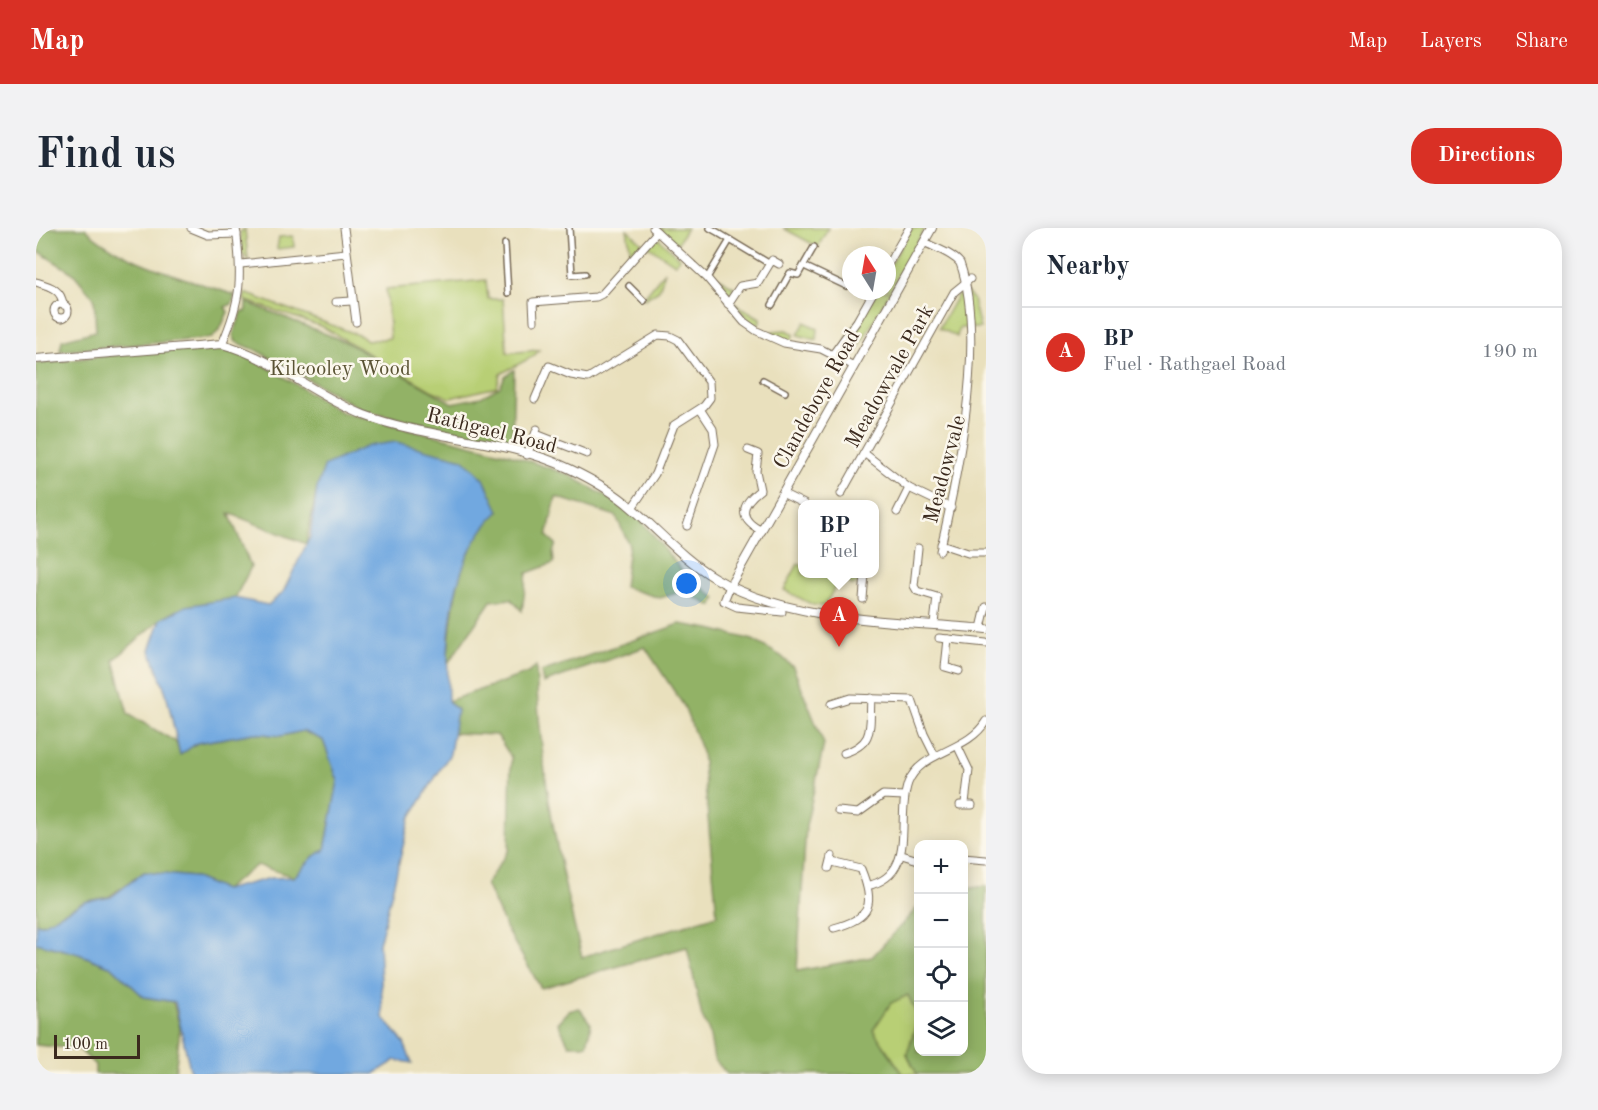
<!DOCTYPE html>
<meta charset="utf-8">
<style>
:root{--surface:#fff;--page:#f2f2f3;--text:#1f2937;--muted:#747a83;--line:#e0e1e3;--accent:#d93025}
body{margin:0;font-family:"Old Standard TT",serif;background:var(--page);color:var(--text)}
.controls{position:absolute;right:18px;bottom:18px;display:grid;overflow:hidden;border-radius:12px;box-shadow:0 3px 15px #0003}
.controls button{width:54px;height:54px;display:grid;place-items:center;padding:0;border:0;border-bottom:2px solid var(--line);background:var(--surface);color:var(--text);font:30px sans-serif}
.compass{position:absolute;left:806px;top:18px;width:54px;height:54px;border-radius:50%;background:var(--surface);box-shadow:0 3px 15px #0003;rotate:349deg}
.scale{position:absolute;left:18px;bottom:15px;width:86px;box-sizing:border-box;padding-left:6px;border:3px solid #3b2a1e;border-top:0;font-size:16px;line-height:21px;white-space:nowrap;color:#3b2a1e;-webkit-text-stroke:4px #fbf7ec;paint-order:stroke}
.you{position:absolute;left:651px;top:356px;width:21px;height:21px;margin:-15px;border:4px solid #fff;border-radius:50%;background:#1a73e8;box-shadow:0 0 0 9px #1a73e833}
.badge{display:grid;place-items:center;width:39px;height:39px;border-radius:50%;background:var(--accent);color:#fff;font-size:20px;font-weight:700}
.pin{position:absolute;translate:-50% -50px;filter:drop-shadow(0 2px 3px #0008)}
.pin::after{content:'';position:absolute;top:32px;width:21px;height:18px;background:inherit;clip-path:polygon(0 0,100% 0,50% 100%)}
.popup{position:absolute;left:762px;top:272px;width:81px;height:78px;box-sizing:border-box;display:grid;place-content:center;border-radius:12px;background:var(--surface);filter:drop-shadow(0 2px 4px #0005);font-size:20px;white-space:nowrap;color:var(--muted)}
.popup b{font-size:22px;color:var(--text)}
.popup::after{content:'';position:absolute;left:50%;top:100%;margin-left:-12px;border:12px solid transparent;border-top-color:var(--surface)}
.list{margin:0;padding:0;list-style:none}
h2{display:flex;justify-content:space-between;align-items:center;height:78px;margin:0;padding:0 24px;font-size:26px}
h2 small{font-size:20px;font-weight:400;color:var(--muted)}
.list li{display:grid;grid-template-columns:39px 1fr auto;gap:18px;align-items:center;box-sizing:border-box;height:90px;padding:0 24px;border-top:2px solid var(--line)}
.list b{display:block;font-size:22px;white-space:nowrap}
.list p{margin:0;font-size:20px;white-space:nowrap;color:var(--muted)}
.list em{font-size:20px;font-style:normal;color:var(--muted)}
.icon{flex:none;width:33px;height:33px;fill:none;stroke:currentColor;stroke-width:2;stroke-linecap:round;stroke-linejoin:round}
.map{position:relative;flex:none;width:950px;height:846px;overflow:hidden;border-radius:24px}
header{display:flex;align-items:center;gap:36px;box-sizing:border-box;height:84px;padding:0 30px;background:var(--accent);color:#fff}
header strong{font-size:28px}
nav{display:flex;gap:33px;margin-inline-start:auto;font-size:21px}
.intro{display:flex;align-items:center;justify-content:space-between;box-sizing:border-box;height:144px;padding:0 36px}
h1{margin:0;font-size:42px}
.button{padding:15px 27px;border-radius:24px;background:var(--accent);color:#fff;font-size:21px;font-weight:700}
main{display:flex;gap:36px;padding:0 36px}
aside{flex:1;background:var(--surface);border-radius:24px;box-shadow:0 3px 15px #0003}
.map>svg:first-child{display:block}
.green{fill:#b8cf74;stroke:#7a7c49;stroke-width:1.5}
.forest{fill:#92b266;stroke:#666e42;stroke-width:1.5}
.water{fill:#71a8e0;stroke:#56697f;stroke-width:1.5}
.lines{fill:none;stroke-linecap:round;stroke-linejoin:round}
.pedestrian-casing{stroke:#786a56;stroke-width:8}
.minor-casing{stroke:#786a56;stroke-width:9}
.tertiary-casing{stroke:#786a56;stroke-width:10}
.pedestrian{stroke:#fff;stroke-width:5}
.minor{stroke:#fff;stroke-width:7}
.tertiary{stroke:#fff;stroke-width:8}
.labels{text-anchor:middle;stroke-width:5;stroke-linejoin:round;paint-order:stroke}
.park-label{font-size:21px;fill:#5a5334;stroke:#fbf7ec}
.street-label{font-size:21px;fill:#3b2a1e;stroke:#fbf7ec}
</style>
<header>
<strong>Map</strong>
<nav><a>Map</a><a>Layers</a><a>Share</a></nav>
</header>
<div class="intro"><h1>Find us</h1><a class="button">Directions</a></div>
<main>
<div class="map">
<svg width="950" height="846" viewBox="0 0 950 846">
<rect width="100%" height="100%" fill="#fbf7ec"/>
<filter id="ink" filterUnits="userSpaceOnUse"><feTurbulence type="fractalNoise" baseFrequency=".0167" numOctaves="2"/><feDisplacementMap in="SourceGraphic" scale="12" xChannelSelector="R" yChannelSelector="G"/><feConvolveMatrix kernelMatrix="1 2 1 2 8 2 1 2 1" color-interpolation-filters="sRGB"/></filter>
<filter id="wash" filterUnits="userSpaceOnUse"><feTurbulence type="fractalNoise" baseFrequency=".008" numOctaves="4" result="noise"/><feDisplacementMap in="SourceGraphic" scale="24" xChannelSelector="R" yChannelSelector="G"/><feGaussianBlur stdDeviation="1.35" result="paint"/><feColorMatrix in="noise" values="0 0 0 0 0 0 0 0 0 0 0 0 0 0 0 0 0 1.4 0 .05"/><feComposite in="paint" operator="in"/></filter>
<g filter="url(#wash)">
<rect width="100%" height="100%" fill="#e9e0bd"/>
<g class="green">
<polygon points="623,0 651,0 641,16"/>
<polygon points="747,0 792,0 782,19"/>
<polygon points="875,0 889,0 823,119 811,114 810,111 841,63 851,63 851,44"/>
<polygon points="209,1 212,32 206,25 204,4"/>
<polygon points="591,1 606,15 595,28"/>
<polygon points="257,8 258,19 241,21 243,9"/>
<polygon points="623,11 644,30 639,36 612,18 618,12"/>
<polygon points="629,43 623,62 609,71 607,70"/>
<polygon points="682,50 698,59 694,67 681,53"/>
<polygon points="450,52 452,71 467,71 471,125 503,122 498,128 464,146 461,159 414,170 395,162 287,99 208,72 209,65 325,108 331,113 354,110 350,61"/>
<polygon points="929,63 937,71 944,100 923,100 921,109 903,100 921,68"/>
<polygon points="696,74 724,90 724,95 718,98"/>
<polygon points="769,94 782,101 781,112 762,107"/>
<polygon points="751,102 758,106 754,114 734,107 737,103"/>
<polygon points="762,336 767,338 767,346 825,346 824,355 816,357 799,347 795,353 801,356 788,378 777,377 748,362"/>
<polygon points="872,767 882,789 871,826 881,846 867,846 837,802 855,774"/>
</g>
<g class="forest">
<path d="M0 0H49C83 34 153 51 199 67L196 76 189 79 192 84 184 101 176 110 24 123 26 112 60 103 58 70 37 45 0 22Z"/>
<polygon points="210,74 310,114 416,175 445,169 464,159 469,148 478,142 476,216 327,182 220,122 200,114 197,107 206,84 210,84"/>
<path d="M184 118 210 126 305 184 473 226 533 247 599 285 647 344 680 370 676 378 658 369 641 365 624 370 588 359 593 317 580 288 520 269 511 308 520 316 517 324 518 335 491 345 486 383 475 371 455 373 411 437C415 395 419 334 446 299 450 293 457 288 463 283L281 260 270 316 193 285 215 339 199 370 150 378 125 391 78 432 92 486 140 514 144 527 161 515 218 505 245 508 267 503 287 512 302 553 289 622 278 628 258 649 221 637 188 662 157 649 108 644 72 669 48 674 7 696 0 695V136L126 121Z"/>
<path d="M644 396 674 401 717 412 745 428 757 439 788 516 770 598 761 743 836 729 882 679V789L872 767 855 775 837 802 867 846H691L678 831 673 803 666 789 651 719 505 760 472 704 450 656 473 622 475 529 461 507 416 505 421 482 412 473 492 445 500 438C503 534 522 636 546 729L681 687 666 524 648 478 609 419 507 455 505 444Z"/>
<polygon points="950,658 950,846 881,846 871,826 882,793 882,824 927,824 928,661"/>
<polygon points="0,715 40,725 76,739 108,769 137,774 144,800 139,846 59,846 59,837 43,821 0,817"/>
<polygon points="543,780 555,796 551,817 533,817 522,795 533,783"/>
</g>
<path class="water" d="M360 214 427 231 448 251 463 283C413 330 410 409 412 473L421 482 414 526 374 590 343 716 347 789 368 815 376 835 360 832 338 846H155L139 774 108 769 76 739 40 725 0 715V696H7L48 674 75 669 108 644 157 649 188 662 235 650 258 649 278 628 289 622 302 553 287 512 267 503 245 508 218 505 161 515 144 527 130 465 114 422 125 391 150 378 199 370 232 377 247 364 274 309 281 260 289 237 332 218Z"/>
</g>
<g filter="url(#ink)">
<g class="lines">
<g class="pedestrian-casing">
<g id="pedestrian">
<polyline points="533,0 536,47 549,46"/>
<polyline points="674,0 683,5"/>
<polyline points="684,6 734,36"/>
<polyline points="469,16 472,65"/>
<polyline points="768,38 810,58"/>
<polyline points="671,50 694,12"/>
<polyline points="593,58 608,73"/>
<polyline points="736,77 754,45 762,47 778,19"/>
<polyline points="727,152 749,164"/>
</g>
</g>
<g class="minor-casing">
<g id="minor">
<polyline points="155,0 172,7 201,6"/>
<polyline points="308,0 320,94"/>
<polyline points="617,0 671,50 708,94 721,103 748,115 785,121 818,138"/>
<path d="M888 14C899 20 916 25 924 35 950 108 923 243 904 323"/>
<polyline points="205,36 310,25"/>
<polyline points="851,38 873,0"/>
<path d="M0 54C13 58 26 61 27 77"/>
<polyline points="300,74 316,73"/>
<polyline points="692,76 704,58 722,55 736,32 743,36"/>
<circle cx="25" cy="83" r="7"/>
<polyline points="498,93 497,74 560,69 566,66 621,4"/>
<path d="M186 116C206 70 206 49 200 0"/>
<polyline points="797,126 821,93 838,63"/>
<polyline points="499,171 513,138 535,147 552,150 622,107 634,108 642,112 673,154 674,170 668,178 638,197 619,246 596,280"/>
<polyline points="500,206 551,226"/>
<path d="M712 222 722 226 720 243 724 262C704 277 702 291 726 303"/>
<polyline points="828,225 873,260 915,280"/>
<polyline points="491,227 501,201"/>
<polyline points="748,266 768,276"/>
<polyline points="805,266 918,64 934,51"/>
<polyline points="861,284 873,260"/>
<polyline points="651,298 679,216 677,201 664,181"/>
<polyline points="905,316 932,325 950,325"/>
<polyline points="882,320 878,358 881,363 901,369 898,396"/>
<polyline points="694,358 688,373 701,379 746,384"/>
<polyline points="827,371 829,346"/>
<polyline points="945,400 950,379"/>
<polyline points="903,410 950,415"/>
<polyline points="912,411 909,439 923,443"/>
<polyline points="795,476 814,470 876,472 888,506 899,528"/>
<polyline points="922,519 933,542 929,575"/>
<path d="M808 525C840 515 833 498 835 470"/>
<polyline points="924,577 936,577"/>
<polyline points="802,583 822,585 847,567 868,568"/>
<polyline points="866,627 882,632"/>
<polyline points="927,630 950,632"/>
<path d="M796 634 825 641C839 676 836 690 798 700"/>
<polyline points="793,640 796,628"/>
<path d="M831 658C883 646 859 592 872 555 884 523 932 524 950 493"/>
</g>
</g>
<g class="tertiary-casing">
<g id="tertiary">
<path d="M0 131 186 116C240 131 277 167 328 187 394 212 470 210 534 241 555 251 579 265 596 280 624 304 647 331 679 350 753 395 866 393 950 401"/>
<polyline points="694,358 896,0"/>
</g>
</g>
<use href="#pedestrian" class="pedestrian"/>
<use href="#minor" class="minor"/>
<use href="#tertiary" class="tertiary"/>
</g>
</g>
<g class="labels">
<g class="park-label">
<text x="304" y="147">Kilcooley Wood</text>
</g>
<g class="street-label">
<text transform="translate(853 148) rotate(-61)" y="7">Meadowvale Park</text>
<text transform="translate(780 171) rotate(-61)" y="7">Clandeboye Road</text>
<text transform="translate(456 202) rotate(14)" y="7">Rathgael Road</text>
<text transform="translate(908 241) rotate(-75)" y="7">Meadowvale</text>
</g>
</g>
</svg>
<div class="controls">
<button>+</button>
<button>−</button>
<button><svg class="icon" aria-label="locate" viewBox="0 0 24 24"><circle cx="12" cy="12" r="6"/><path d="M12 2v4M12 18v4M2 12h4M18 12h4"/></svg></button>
<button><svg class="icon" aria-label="layers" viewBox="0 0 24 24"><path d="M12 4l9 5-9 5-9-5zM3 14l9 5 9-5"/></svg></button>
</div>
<svg class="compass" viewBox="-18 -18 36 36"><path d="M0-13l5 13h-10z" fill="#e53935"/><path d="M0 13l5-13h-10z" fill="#747a83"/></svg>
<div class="scale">100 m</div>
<div class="you"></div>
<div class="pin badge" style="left:803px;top:419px">A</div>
<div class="popup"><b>BP</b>Fuel</div>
</div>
<aside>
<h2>Nearby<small></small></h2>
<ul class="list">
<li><span class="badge">A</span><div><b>BP</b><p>Fuel · Rathgael Road</p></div><em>190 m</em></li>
</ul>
</aside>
</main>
